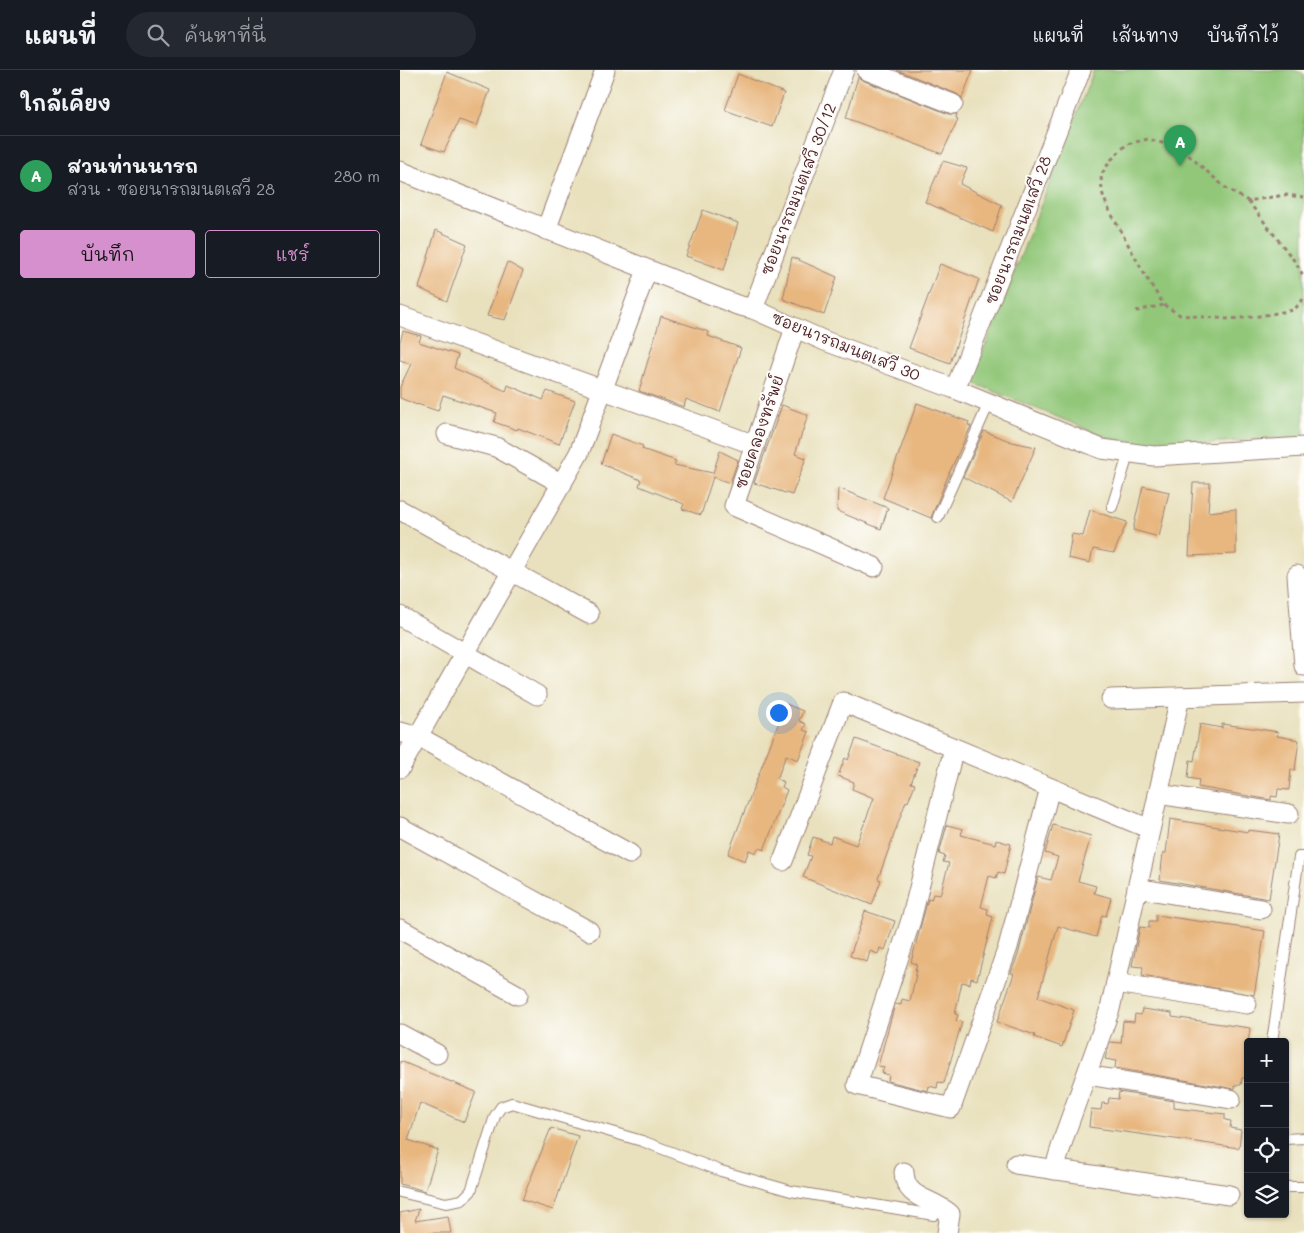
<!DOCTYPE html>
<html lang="th">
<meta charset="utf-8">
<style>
:root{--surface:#171b24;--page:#242831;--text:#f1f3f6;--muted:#9ea1a6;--line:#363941;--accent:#d690ce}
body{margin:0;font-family:Mali,"Playpen Sans Thai",sans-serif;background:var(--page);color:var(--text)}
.controls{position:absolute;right:15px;bottom:15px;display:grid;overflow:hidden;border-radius:5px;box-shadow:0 1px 4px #0004}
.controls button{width:45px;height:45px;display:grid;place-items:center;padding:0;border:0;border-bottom:1px solid var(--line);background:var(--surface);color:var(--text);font:25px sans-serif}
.you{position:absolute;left:378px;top:642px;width:18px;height:18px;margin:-12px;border:4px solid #fff;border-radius:50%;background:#1a73e8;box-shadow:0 0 0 8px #1a73e833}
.badge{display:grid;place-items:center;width:32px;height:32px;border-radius:50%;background:var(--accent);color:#fff;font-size:16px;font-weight:700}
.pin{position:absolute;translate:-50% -41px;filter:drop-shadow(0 1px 2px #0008)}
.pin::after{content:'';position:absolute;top:26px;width:18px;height:15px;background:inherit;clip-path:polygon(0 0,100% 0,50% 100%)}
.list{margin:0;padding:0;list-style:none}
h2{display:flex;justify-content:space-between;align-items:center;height:65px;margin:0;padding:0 20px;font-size:21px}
h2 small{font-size:16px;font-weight:400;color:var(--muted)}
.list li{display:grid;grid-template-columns:32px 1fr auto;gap:15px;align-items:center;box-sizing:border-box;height:80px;padding:0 20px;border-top:1px solid var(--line)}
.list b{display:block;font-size:19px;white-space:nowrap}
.list p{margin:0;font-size:16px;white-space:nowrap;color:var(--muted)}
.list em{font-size:16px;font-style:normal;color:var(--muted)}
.actions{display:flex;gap:10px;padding:15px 20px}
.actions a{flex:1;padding:11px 0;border:1px solid var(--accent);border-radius:5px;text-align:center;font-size:18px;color:var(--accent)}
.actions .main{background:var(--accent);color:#111}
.icon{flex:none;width:28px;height:28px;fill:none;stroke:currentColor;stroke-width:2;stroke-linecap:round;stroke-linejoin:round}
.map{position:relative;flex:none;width:904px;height:1163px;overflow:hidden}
header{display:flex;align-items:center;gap:30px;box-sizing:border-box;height:70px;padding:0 25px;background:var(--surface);border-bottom:1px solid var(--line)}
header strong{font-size:24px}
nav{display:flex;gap:28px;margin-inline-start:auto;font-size:18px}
.search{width:350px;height:45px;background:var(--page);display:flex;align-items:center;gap:12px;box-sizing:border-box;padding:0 18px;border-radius:28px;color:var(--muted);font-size:19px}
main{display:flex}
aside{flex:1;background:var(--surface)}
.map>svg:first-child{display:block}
.green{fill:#92c779;stroke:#6e7352}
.building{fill:#e8b780}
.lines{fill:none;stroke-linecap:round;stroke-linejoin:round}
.lane-casing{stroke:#9a8074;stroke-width:12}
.street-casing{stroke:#9a8074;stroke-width:21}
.path{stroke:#9a8074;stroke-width:3;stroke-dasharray:4 4;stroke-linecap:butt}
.lane{stroke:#fff;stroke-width:10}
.street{stroke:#fff;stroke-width:19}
.labels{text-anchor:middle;stroke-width:4;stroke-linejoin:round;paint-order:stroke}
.street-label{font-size:16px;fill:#4a1f2b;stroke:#fdfcf7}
</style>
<header>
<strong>แผนที่</strong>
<div class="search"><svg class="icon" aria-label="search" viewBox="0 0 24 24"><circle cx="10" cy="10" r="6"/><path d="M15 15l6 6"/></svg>ค้นหาที่นี่</div>
<nav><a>แผนที่</a><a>เส้นทาง</a><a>บันทึกไว้</a></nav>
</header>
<main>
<aside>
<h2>ใกล้เคียง<small></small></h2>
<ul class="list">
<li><span class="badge" style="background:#2e9e5b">A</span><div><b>สวนท่านนารถ</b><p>สวน · ซอยนารถมนตเสวี 28</p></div><em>280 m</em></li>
</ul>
<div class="actions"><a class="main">บันทึก</a><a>แชร์</a></div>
</aside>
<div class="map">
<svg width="904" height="1163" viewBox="0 0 904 1163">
<rect width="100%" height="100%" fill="#fdfcf7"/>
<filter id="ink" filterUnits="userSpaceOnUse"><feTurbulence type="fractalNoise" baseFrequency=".02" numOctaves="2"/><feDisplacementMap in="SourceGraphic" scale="10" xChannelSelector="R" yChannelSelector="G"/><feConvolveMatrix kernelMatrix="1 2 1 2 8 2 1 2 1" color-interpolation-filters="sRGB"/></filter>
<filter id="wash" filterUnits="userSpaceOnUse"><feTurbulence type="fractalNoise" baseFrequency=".0096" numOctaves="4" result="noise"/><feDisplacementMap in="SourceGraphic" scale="20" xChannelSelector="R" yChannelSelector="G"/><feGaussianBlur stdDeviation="1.12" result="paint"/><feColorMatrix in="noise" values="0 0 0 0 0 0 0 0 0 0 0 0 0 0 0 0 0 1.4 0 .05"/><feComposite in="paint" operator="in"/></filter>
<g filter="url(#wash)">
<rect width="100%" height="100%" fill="#e9e1be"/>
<polygon class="green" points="694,0 894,0 904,4 904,367 761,376 711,369 571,312"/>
<g id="blocks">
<g class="building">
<polygon points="497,0 573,0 562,28 557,24"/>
<polygon points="47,2 90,20 77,56 59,50 44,82 21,74"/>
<polygon points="338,4 384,23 372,57 325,40"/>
<polygon points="458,7 462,10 549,44 557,44 556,48 558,49 542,84 446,48"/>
<polygon points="543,91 567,98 560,114 602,135 593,162 525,132"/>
<polygon points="303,140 338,153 324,200 286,186"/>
<polygon points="36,160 67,174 47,231 19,218"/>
<polygon points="392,187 437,207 424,245 383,229"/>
<polygon points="107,192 123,201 105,250 87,246"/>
<polygon points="540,194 579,209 550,293 509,278"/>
<polygon points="261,246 309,262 308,266 341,278 320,342 286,329 284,337 239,321"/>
<polygon points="3,261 21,266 19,272 58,285 54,298 106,321 108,315 143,330 147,321 175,331 159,374 118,358 117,360 94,352 97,343 43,325 38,341 17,334 17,335 0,328 0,317 11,294 0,290 0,272"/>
<polygon points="517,333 569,352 568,355 571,356 550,401 531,448 483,428"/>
<polygon points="382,335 408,345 395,384 406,388 392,425 354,413"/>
<polygon points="584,361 612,372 636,377 612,432 563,407"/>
<polygon points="211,364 243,376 242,379 276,391 274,395 313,403 320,381 338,390 330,413 313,407 301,445 282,439 284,434 239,416 241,410 201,394"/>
<polygon points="793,413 810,413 808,442 836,439 836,484 789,486"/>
<polygon points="743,416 769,422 759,467 733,460"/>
<polygon points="438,418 488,438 481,459 437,441"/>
<polygon points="690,440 727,452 714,483 693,479 690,493 668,488 672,464 683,466"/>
<polygon points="386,634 403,641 399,651 406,654 403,660 409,662 398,690 386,685 377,709 384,712 382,717 387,720 364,780 358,778 356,783 349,780 345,791 328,784"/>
<polygon points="800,654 822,658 822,654 859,659 878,662 877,666 899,670 895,700 891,699 889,720 878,719 877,727 871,726 871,730 798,717 799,710 788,708 790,690 794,691"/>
<polygon points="456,669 519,692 511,713 515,714 508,732 506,731 478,809 481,810 472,835 403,807 411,786 407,785 413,767 430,773 432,766 456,775 474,728 452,719 454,712 438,706 445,688 448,690"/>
<polygon points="770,749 848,762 848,760 879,764 869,829 760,810 763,783 766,783"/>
<polygon points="547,755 563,759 561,765 595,774 596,770 611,774 604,804 598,802 596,808 589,806 581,837 588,839 587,845 593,847 577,910 571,908 570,914 562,912 555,944 558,945 556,951 562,952 544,1013 538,1012 537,1018 529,1016 528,1021 488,1011 489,1005 482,1003 484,997 478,996 495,934 501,935 502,929 510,931 517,900 515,900 517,894 511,892 528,829 531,830 533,824 540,825 549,793 543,792 545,786 539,784"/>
<polygon points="653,755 691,766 678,811 696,816 694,823 711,828 706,846 702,845 696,867 658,856 638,927 674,940 662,977 634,967 635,965 597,952 614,904 611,903 618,885 638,807 651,810 658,787 645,783"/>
<polygon points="465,841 495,851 485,880 480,878 478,884 470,881 467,892 450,886"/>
<polygon points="756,845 865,861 854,925 742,905 743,897 732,896 740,857 749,858 749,851 756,851"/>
<polygon points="742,939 772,943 772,947 850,958 846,990 848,990 848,1008 842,1008 841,1015 835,1015 835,1019 715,998 716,991 705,989 710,972 721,973 723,951 734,952 735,944 741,945"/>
<polygon points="0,991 76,1022 64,1052 20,1033 8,1070 38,1080 25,1121 0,1114"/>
<polygon points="719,1022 774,1031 774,1038 825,1044 825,1050 831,1051 830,1058 841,1060 839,1078 689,1057 691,1039 701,1040 702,1033 708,1034 709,1028 718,1029"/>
<polygon points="151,1058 178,1066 153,1140 122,1130"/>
<polygon points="19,1139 15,1151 48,1146 51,1163 0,1163 0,1143"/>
</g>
</g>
</g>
<g filter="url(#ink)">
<use href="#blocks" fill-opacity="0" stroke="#9a8074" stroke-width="1"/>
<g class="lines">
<g class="lane-casing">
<g id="lane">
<polyline points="712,437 729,382"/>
<polyline points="538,447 589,333"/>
<polyline points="872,972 899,787 904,787"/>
<polyline points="885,1069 904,1068"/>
<polyline points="885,1117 904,1117"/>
<polyline points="0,1122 46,1133 62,1130 71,1121 95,1046 101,1037 112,1033 242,1071 321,1101 391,1121 534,1145"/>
</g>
</g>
<g class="street-casing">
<g id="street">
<polyline points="466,0 553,34"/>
<polyline points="0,101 337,235 353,239 425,271 555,319 702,379 754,386 904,377"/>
<polyline points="146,160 205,0"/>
<polyline points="353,239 444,0"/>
<polyline points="0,246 355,375"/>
<polyline points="395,258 334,436 474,497"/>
<polyline points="555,319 681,0"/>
<polyline points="47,364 96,377 162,414"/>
<polyline points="0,440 189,544"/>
<polyline points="897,505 904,596"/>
<polyline points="0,546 137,625"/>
<polyline points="711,629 904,623"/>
<polyline points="0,662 19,667 230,784"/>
<polyline points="554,678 511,850 457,1015 551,1038 608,877 650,718"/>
<polyline points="0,698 179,383 247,200"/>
<polyline points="758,724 889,744"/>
<polyline points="0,757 189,861"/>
<polyline points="383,791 443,632 750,759"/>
<polyline points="737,818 861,839"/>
<polyline points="0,859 118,925"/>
<polyline points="716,913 847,934"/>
<polyline points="0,964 37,984"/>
<polyline points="687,1005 831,1029"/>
<polyline points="616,1094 829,1125"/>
<polyline points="654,1100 666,1061 710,939 780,627"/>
<path d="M504 1102C505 1130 532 1127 550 1144L547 1163"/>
</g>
</g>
<g class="path">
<polyline points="904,127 885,125 848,131 826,118 787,84 762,73 748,69 727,74 711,90 701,105 702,122 707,136 746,207 764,235 780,245 829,249 853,247 894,240 904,228"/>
<polyline points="848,131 896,193 904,207"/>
<polyline points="736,241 764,235"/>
</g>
<use href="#lane" class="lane"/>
<use href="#street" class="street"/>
</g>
</g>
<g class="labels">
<g class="street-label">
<text transform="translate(398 119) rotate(-69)" y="6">ซอยนารถมนตเสวี 30/12</text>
<text transform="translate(618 160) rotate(-69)" y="6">ซอยนารถมนตเสวี 28</text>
<text transform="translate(446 276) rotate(22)" y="6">ซอยนารถมนตเสวี 30</text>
<text transform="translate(359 362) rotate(-71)" y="6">ซอยคลองทรัพย์</text>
</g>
</g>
</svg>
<div class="controls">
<button>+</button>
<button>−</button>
<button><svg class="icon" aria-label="locate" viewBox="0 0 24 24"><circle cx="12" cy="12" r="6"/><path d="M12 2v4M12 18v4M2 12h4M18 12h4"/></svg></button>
<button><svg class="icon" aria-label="layers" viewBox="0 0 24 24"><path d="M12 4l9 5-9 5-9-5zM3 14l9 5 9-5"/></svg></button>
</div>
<div class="you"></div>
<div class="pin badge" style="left:780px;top:96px;background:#2e9e5b">A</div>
</div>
</main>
